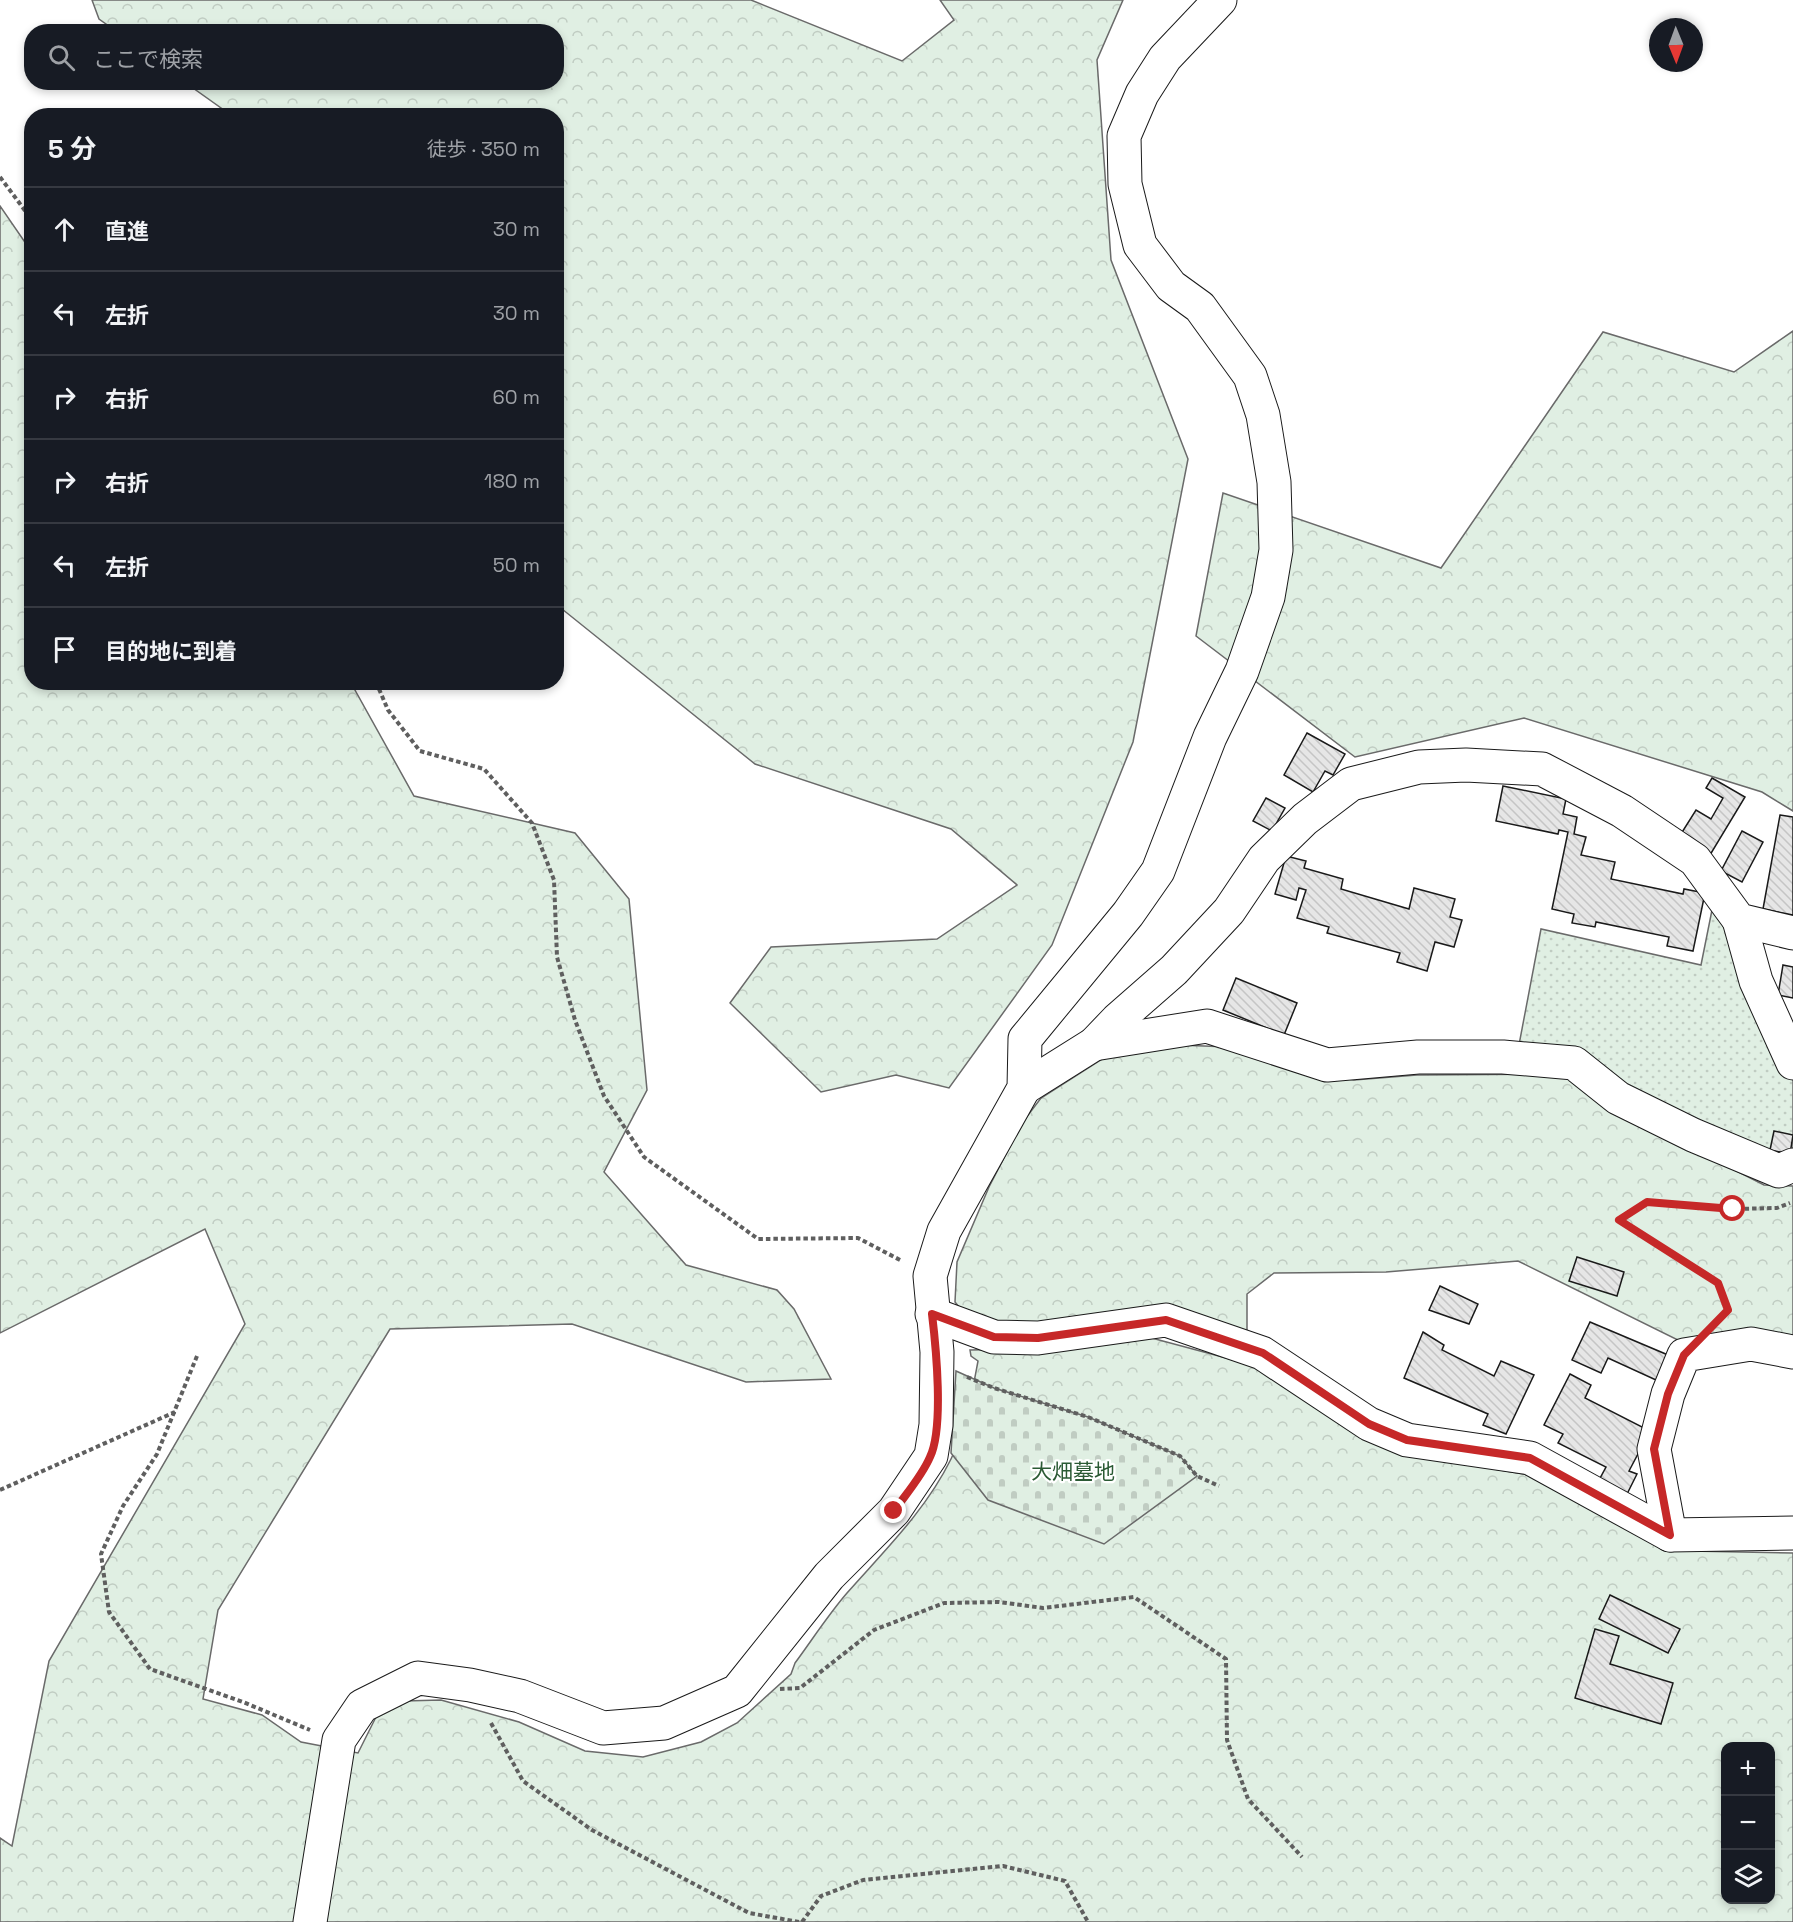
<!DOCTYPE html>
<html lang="ja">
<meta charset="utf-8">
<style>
:root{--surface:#171b24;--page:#20242c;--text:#f1f3f6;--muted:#9ea1a6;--line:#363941}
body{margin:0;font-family:"Space Grotesk","Noto Sans JP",sans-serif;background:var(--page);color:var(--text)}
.controls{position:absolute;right:18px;bottom:18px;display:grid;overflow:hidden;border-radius:12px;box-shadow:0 3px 9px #0003}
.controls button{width:54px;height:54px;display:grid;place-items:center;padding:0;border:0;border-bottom:2px solid var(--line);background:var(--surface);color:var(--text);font:30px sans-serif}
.compass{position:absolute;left:1649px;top:18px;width:54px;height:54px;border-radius:50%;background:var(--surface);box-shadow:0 3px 9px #0003;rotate:179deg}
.stop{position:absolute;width:18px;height:18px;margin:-14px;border:4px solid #c62828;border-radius:50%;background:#fff}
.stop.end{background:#c62828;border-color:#fff;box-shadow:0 2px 6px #0008}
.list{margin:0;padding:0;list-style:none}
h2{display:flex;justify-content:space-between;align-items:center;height:78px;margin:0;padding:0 24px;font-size:26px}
h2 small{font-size:20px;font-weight:400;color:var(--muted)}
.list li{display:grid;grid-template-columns:39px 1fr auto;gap:18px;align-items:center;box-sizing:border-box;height:84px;padding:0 24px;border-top:2px solid var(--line)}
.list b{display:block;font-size:22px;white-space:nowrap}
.list em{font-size:20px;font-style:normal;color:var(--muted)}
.icon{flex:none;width:33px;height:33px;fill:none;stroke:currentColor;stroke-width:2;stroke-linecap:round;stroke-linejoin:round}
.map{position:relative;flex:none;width:1793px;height:1922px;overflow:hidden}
.search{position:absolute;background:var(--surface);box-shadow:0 3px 9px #0003;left:24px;top:24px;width:540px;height:66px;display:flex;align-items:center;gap:15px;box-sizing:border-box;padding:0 21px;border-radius:24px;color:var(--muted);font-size:22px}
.panel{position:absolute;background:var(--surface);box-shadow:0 3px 9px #0003;left:24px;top:108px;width:540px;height:582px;border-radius:24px}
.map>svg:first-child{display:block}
.grass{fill:url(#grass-dots);stroke:#6a6a6a;stroke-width:1.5}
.forest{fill:url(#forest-crowns);stroke:#6a6a6a;stroke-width:1.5;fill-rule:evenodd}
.cemetery{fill:url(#cemetery-stones);stroke:#6a6a6a;stroke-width:1.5}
.building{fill:url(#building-back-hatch);stroke:#1a1a1a;stroke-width:1.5}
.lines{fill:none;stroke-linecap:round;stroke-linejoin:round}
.minor-casing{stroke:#1a1a1a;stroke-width:35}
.path{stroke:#5f5f5f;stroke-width:4;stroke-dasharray:4.5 3;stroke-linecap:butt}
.minor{stroke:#fff;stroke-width:33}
.route{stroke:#c62828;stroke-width:8}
.labels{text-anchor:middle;stroke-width:4.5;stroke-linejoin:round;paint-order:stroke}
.park-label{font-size:21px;fill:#2b5a34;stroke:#fff}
</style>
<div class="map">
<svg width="1793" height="1922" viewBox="0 0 1793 1922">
<defs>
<pattern id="grass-dots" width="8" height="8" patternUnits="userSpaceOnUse" patternTransform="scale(1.5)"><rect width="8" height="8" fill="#e0efe3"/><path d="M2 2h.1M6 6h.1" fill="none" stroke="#c0ccc2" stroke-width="1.8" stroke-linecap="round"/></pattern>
<pattern id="forest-crowns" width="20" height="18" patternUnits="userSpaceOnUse" patternTransform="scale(1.5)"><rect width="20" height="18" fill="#e0efe3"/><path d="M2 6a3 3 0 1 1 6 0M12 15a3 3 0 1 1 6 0" fill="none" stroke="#c0ccc2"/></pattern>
<pattern id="cemetery-stones" width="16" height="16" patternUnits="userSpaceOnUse" patternTransform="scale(1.5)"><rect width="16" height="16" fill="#e0efe3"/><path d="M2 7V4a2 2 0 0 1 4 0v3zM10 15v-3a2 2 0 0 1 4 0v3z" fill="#c0ccc2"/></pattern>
<pattern id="building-back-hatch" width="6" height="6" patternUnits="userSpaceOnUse" patternTransform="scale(1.5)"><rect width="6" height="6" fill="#e6e6e6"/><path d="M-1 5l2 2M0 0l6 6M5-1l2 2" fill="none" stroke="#c5c5c5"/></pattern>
</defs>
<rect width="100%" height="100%" fill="#fff"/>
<polygon class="grass" points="1715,895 1793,1079 1793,1162 1518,1050 1541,929 1701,965"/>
<g class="forest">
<polygon points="92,0 751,0 902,61 954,20 940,0 1123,0 1097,60 1111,260 1188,459 1133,742 1052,945 949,1088 896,1075 821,1092 730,1003 771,947 937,939 1017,885 951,829 755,764 557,605 556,116 231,115 186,83 556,82 556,32 116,31 99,19"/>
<path d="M0 206 31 251 32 682 351 683 414 796 575 833 629 899 647 1090 604 1172 686 1265 777 1290 794 1309 831 1379 746 1382 572 1324 390 1329 218 1610 203 1699 262 1715 301 1742 358 1753 377 1715 404 1701 441 1700 519 1722 585 1751 643 1757 701 1742 737 1723 791 1674 795 1663C812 1640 828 1615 847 1593 885 1550 926 1510 951 1459 966 1429 972 1393 978 1361L971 1356 970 1350 1067 1348 1148 1337 1256 1366 1402 1453 1534 1476 1689 1551 1793 1553V1922H0V1838L12 1846 49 1661 245 1324 205 1229 0 1333ZM1726 1746H1770V1900H1726Z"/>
<polygon points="1793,331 1793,811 1762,792 1524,718 1355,757 1196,636 1223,493 1441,568 1603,332 1734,372"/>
<polygon points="1178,1045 1230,1047 1292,1069 1354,1080 1417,1075 1565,1074 1664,1134 1764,1185 1793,1186 1793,1339 1698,1350 1518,1261 1386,1272 1274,1273 1247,1294 1247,1336 1074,1323 987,1325 963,1312 955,1302 957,1262 989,1187 1022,1123 1041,1098 1102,1059"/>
</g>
<polygon class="cemetery" points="956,1371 994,1388 1088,1417 1180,1456 1197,1476 1104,1544 988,1500 951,1453"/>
<g class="building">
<polygon points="1307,733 1345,754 1333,775 1325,771 1313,792 1284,775"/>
<polygon points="1712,778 1745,797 1710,855 1679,837 1696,810 1711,819 1723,798 1706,788"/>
<polygon points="1503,786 1566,799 1563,814 1577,817 1574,834 1586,837 1581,855 1615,862 1611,879 1683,894 1684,889 1705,893 1693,951 1667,946 1669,937 1596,922 1595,927 1572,923 1574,914 1552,909 1568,832 1559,830 1558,834 1496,821"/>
<polygon points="1266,798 1285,808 1272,831 1253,821"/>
<polygon points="1780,815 1793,817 1793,915 1763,909"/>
<polygon points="1742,831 1763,842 1742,882 1721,871"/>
<polygon points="1286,856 1306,861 1304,868 1343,879 1341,889 1409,909 1414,888 1455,899 1450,917 1462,920 1454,947 1435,942 1427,971 1397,962 1400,953 1327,933 1329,927 1297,918 1306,890 1299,888 1296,900 1275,894"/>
<polygon points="1783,965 1793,967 1793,998 1778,995"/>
<polygon points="1236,978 1297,1003 1284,1035 1223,1010"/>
<polygon points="1774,1131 1793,1135 1790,1154 1770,1150"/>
<polygon points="1577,1257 1624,1272 1617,1296 1569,1281"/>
<polygon points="1440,1286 1478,1304 1469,1324 1429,1310"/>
<polygon points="1590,1322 1668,1355 1656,1380 1608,1358 1601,1373 1572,1360"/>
<polygon points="1423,1332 1444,1345 1442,1350 1494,1376 1501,1361 1534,1375 1506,1434 1483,1425 1488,1414 1404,1378"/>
<polygon points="1570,1374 1591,1385 1585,1398 1650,1431 1629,1471 1637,1474 1626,1496 1598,1482 1606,1467 1558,1443 1563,1434 1544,1425"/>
<polygon points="1610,1595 1680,1629 1668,1653 1599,1619"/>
<polygon points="1595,1629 1619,1636 1610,1664 1673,1683 1661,1724 1575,1698"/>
</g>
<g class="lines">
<g class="minor-casing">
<g id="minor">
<polyline points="1739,920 1756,981 1793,1063"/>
<polyline points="1094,1044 1207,1026 1327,1065 1418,1057 1503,1057 1574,1063 1618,1098 1693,1135 1779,1171 1793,1165"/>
<polyline points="1024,1088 1094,1044 1117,1020 1174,970 1229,911 1264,859 1305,819 1351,784 1419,767 1466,765 1542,769 1622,811 1695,860 1739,920 1793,933"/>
<polyline points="932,1314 994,1337 1038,1338 1166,1320 1262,1353 1369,1424 1407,1440 1530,1458 1670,1535 1793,1533"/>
<polyline points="1670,1535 1654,1449 1668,1394 1684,1355 1751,1344 1793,1352"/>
<polyline points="310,1922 339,1740 362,1706 418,1678 470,1685 520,1696 603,1728 664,1723 737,1691 829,1576 894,1511 931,1456 936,1425 937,1352 930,1276 944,1231 1024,1088 1025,1039 1128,914 1158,871 1210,737 1242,671 1268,597 1276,550 1274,482 1263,415 1250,376 1200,307 1171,286 1140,245 1125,184 1124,136 1142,94 1165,58 1220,0"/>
</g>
</g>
<g class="path">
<polyline points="0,177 32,220"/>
<polyline points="376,682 388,710 420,751 484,769 532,823 554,880 557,957 575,1020 604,1096 644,1157 758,1239 858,1238 902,1261"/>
<polyline points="1723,1315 1728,1310 1718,1283 1619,1220 1647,1201 1733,1209 1777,1208 1790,1203"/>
<polyline points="197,1356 157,1454 123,1506 101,1554 109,1612 150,1669 243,1702 310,1730"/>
<polyline points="967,1377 994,1388 1088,1417 1180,1456 1197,1476 1219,1486"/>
<polyline points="0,1490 175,1412"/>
<polyline points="780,1689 800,1688 874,1630 944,1603 999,1602 1043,1608 1134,1597 1226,1659 1227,1740 1248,1799 1302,1857"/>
<polyline points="491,1723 523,1781 592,1830 749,1913 799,1922"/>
<polyline points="802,1922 821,1896 863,1880 1003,1866 1065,1881 1088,1922"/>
</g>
<use href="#minor" class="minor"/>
</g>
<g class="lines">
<path class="route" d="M894 1511C906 1494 922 1476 930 1457 944 1428 936 1347 932 1314L994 1337 1038 1338 1166 1320 1263 1353 1369 1424 1407 1440 1530 1458 1670 1535 1654 1449 1668 1394 1684 1355 1728 1310 1718 1283 1619 1220 1647 1202 1733 1209"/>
</g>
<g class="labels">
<g class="park-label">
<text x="1073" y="1479">大畑墓地</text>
</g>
</g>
</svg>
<div class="controls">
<button>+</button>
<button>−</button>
<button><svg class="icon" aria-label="layers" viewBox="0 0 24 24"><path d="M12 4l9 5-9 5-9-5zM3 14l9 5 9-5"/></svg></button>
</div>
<svg class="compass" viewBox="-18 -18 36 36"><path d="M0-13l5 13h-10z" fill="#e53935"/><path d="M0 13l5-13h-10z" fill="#9ea1a6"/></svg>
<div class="stop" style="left:1733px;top:1209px"></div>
<div class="stop end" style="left:894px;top:1511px"></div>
<div class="search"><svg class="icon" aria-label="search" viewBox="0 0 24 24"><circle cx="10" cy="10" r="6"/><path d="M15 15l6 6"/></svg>ここで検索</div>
<section class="panel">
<h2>5 分<small>徒歩 · 350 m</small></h2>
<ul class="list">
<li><svg class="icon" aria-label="ahead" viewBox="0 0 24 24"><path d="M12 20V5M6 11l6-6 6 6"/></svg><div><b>直進</b></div><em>30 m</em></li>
<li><svg class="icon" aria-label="left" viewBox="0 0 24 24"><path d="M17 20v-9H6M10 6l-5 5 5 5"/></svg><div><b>左折</b></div><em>30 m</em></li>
<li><svg class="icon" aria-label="right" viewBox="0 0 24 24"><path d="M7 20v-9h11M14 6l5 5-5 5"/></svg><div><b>右折</b></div><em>60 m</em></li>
<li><svg class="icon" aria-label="right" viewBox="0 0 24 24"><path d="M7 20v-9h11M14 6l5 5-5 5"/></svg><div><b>右折</b></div><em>180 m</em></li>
<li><svg class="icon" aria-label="left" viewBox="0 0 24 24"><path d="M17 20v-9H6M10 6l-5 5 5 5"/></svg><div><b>左折</b></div><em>50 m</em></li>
<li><svg class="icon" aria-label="arrive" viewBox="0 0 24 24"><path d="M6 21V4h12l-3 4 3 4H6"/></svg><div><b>目的地に到着</b></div></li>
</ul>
</section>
</div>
